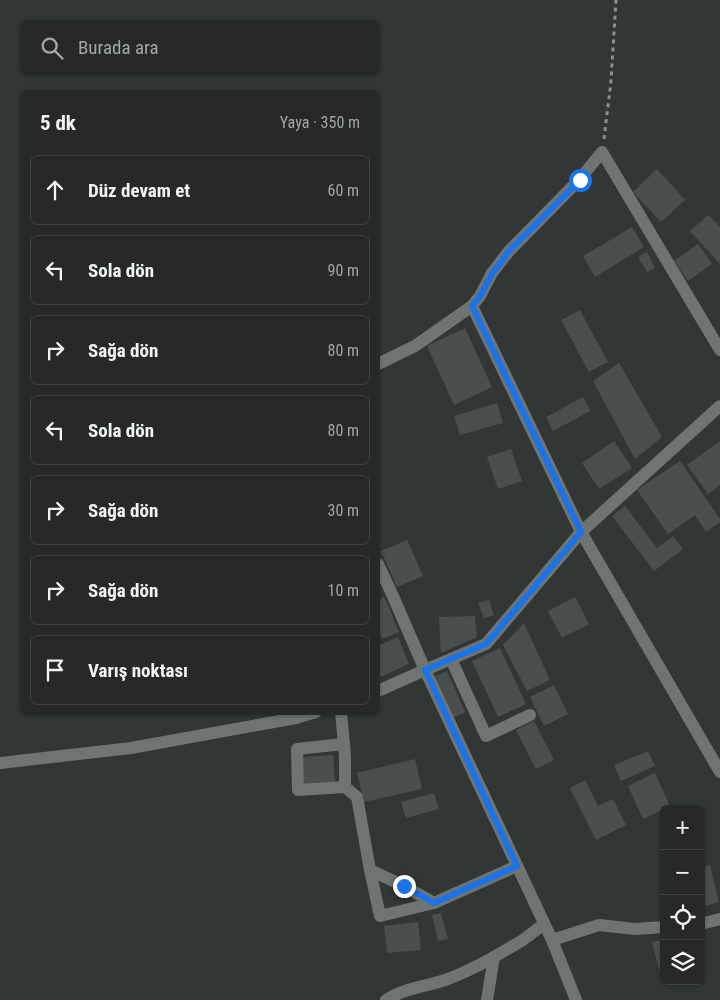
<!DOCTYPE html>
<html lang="tr">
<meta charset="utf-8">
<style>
:root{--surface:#262928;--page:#2e3130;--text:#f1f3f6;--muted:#a4a6a8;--line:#424545}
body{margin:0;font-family:"Roboto Condensed",sans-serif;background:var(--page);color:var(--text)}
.controls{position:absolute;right:15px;bottom:15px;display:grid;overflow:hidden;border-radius:8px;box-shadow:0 1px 4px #0004}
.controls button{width:45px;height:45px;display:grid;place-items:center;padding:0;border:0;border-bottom:1px solid var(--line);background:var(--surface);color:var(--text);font:25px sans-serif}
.stop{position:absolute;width:15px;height:15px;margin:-11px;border:4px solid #1a73e8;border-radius:50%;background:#fff}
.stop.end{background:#1a73e8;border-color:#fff;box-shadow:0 1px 5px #0008}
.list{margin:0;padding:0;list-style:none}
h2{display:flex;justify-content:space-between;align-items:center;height:65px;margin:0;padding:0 20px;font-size:21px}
h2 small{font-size:16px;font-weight:400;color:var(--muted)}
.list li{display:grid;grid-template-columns:32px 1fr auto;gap:15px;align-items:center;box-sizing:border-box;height:70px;margin:0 10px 10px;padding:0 10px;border:1px solid var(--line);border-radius:8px}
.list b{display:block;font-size:19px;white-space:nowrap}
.list em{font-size:16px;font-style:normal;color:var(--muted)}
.icon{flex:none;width:28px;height:28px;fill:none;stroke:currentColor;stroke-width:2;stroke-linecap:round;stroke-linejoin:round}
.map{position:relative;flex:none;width:720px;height:1000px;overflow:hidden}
.search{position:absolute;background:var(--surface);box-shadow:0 1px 4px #0004;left:20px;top:20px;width:360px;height:55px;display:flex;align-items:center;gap:12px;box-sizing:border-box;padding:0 18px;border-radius:8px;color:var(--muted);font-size:19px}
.panel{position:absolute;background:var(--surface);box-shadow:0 1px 4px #0004;left:20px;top:90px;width:360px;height:625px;border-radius:8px}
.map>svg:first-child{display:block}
.building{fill:#494f4d}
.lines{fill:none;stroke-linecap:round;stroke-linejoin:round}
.path{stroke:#8a8e8d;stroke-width:3;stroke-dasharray:4 4;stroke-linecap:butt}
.street{stroke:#6e7472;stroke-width:12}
.route{stroke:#1a73e8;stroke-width:6}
</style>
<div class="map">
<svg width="720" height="1000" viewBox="0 0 720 1000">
<rect width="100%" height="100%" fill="#323735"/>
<g class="building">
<polygon points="657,169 685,200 661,222 633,192"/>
<polygon points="708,215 720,227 720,264 690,231"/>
<polygon points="632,227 644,247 595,277 583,256"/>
<polygon points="698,244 712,264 688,281 674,261"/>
<polygon points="647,252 655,268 647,272 638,257"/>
<polygon points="580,310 608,362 589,372 561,320"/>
<polygon points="465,328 492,387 454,405 427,346"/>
<polygon points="619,363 662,437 635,459 593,381"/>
<polygon points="583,397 590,411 553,431 546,417"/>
<polygon points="497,403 503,423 460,435 454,416"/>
<polygon points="614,441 632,468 599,489 582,463"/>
<polygon points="720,441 720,485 708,494 687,465"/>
<polygon points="511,449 522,481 498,489 487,457"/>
<polygon points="680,461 720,519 720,522 706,532 695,515 668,534 637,490"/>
<polygon points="625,506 657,548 673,536 683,549 654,571 612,516"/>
<polygon points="407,540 423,576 397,587 381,551"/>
<polygon points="384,596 399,632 382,639 378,628 378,601"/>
<polygon points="575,597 589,624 562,638 548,611"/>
<polygon points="489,600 494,615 484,618 478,603"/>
<polygon points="475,616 477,637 441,653 439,617"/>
<polygon points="524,623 550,680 527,691 503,645"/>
<polygon points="398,637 409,664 378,678 378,646"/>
<polygon points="500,648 526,704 498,717 472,661"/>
<polygon points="447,671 465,712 453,718 434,677"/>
<polygon points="554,685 568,714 544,726 530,697"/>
<polygon points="534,721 554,760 536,769 516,730"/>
<polygon points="648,751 655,766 621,781 614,765"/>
<polygon points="333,755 335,782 304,784 302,757"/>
<polygon points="415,759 422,789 364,802 357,773"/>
<polygon points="655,773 670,806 643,819 628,786"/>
<polygon points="585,780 598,806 613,799 626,825 596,840 570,788"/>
<polygon points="434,793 439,809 406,818 401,802"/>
<polygon points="710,865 719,902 701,907 701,867"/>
<polygon points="441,913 448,939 438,941 432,915"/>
<polygon points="418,922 421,950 387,953 384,926"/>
<polygon points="664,940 664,971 660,972 652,942"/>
</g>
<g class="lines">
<polyline class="path" points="604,139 611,81 616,0"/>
<g class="street">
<polyline points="472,306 581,532 720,772"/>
<polyline points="378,364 415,346 472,306 480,296 492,273 509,251 579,180 602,152 720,350"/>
<polyline points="378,564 392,594 425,670 552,940 576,1000"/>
<polyline points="451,659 486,736 530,715"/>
<polyline points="378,691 425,670 486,644 581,532 720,406"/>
<polyline points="341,712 345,756 345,787 357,797 370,870 404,886 434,903 517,866"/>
<polyline points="344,744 297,749 298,790 345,787"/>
<polyline points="0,763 131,748 296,718 316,712"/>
<polyline points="370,870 380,916 434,903"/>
<polyline points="701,924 720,919"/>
<polyline points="552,940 599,925 635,929 664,927"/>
<path d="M386 1000C405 988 424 987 445 980 462 974 478 966 494 957"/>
<polyline points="487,1000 494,957 523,940 544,924"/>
</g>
</g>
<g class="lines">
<polyline class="route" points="404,886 434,903 517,866 425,670 486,644 581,532 472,306 480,296 492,274 509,251 580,180"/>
</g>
</svg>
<div class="controls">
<button>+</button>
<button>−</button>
<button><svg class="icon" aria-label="locate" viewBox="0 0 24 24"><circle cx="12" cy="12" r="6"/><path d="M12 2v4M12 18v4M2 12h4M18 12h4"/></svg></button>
<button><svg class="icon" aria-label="layers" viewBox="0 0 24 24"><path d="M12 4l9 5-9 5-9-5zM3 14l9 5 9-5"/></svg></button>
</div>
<div class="stop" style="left:580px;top:180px"></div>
<div class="stop end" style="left:404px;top:886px"></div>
<div class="search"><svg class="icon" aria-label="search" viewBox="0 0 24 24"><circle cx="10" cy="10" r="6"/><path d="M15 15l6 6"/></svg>Burada ara</div>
<section class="panel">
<h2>5 dk<small>Yaya · 350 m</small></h2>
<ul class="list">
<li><svg class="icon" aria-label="ahead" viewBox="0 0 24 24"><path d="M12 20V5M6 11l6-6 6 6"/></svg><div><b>Düz devam et</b></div><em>60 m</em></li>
<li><svg class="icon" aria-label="left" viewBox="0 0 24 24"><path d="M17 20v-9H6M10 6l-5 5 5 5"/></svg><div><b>Sola dön</b></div><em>90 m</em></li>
<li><svg class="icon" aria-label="right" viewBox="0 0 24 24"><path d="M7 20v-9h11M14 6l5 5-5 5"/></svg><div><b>Sağa dön</b></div><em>80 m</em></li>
<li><svg class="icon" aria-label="left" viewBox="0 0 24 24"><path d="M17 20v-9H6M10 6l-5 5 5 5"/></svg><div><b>Sola dön</b></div><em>80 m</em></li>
<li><svg class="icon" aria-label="right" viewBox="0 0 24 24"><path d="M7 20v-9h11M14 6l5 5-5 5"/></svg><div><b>Sağa dön</b></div><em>30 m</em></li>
<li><svg class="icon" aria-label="right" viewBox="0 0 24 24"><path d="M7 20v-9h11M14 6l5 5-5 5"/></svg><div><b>Sağa dön</b></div><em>10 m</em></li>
<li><svg class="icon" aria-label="arrive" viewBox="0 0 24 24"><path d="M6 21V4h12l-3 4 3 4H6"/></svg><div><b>Varış noktası</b></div></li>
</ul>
</section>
</div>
